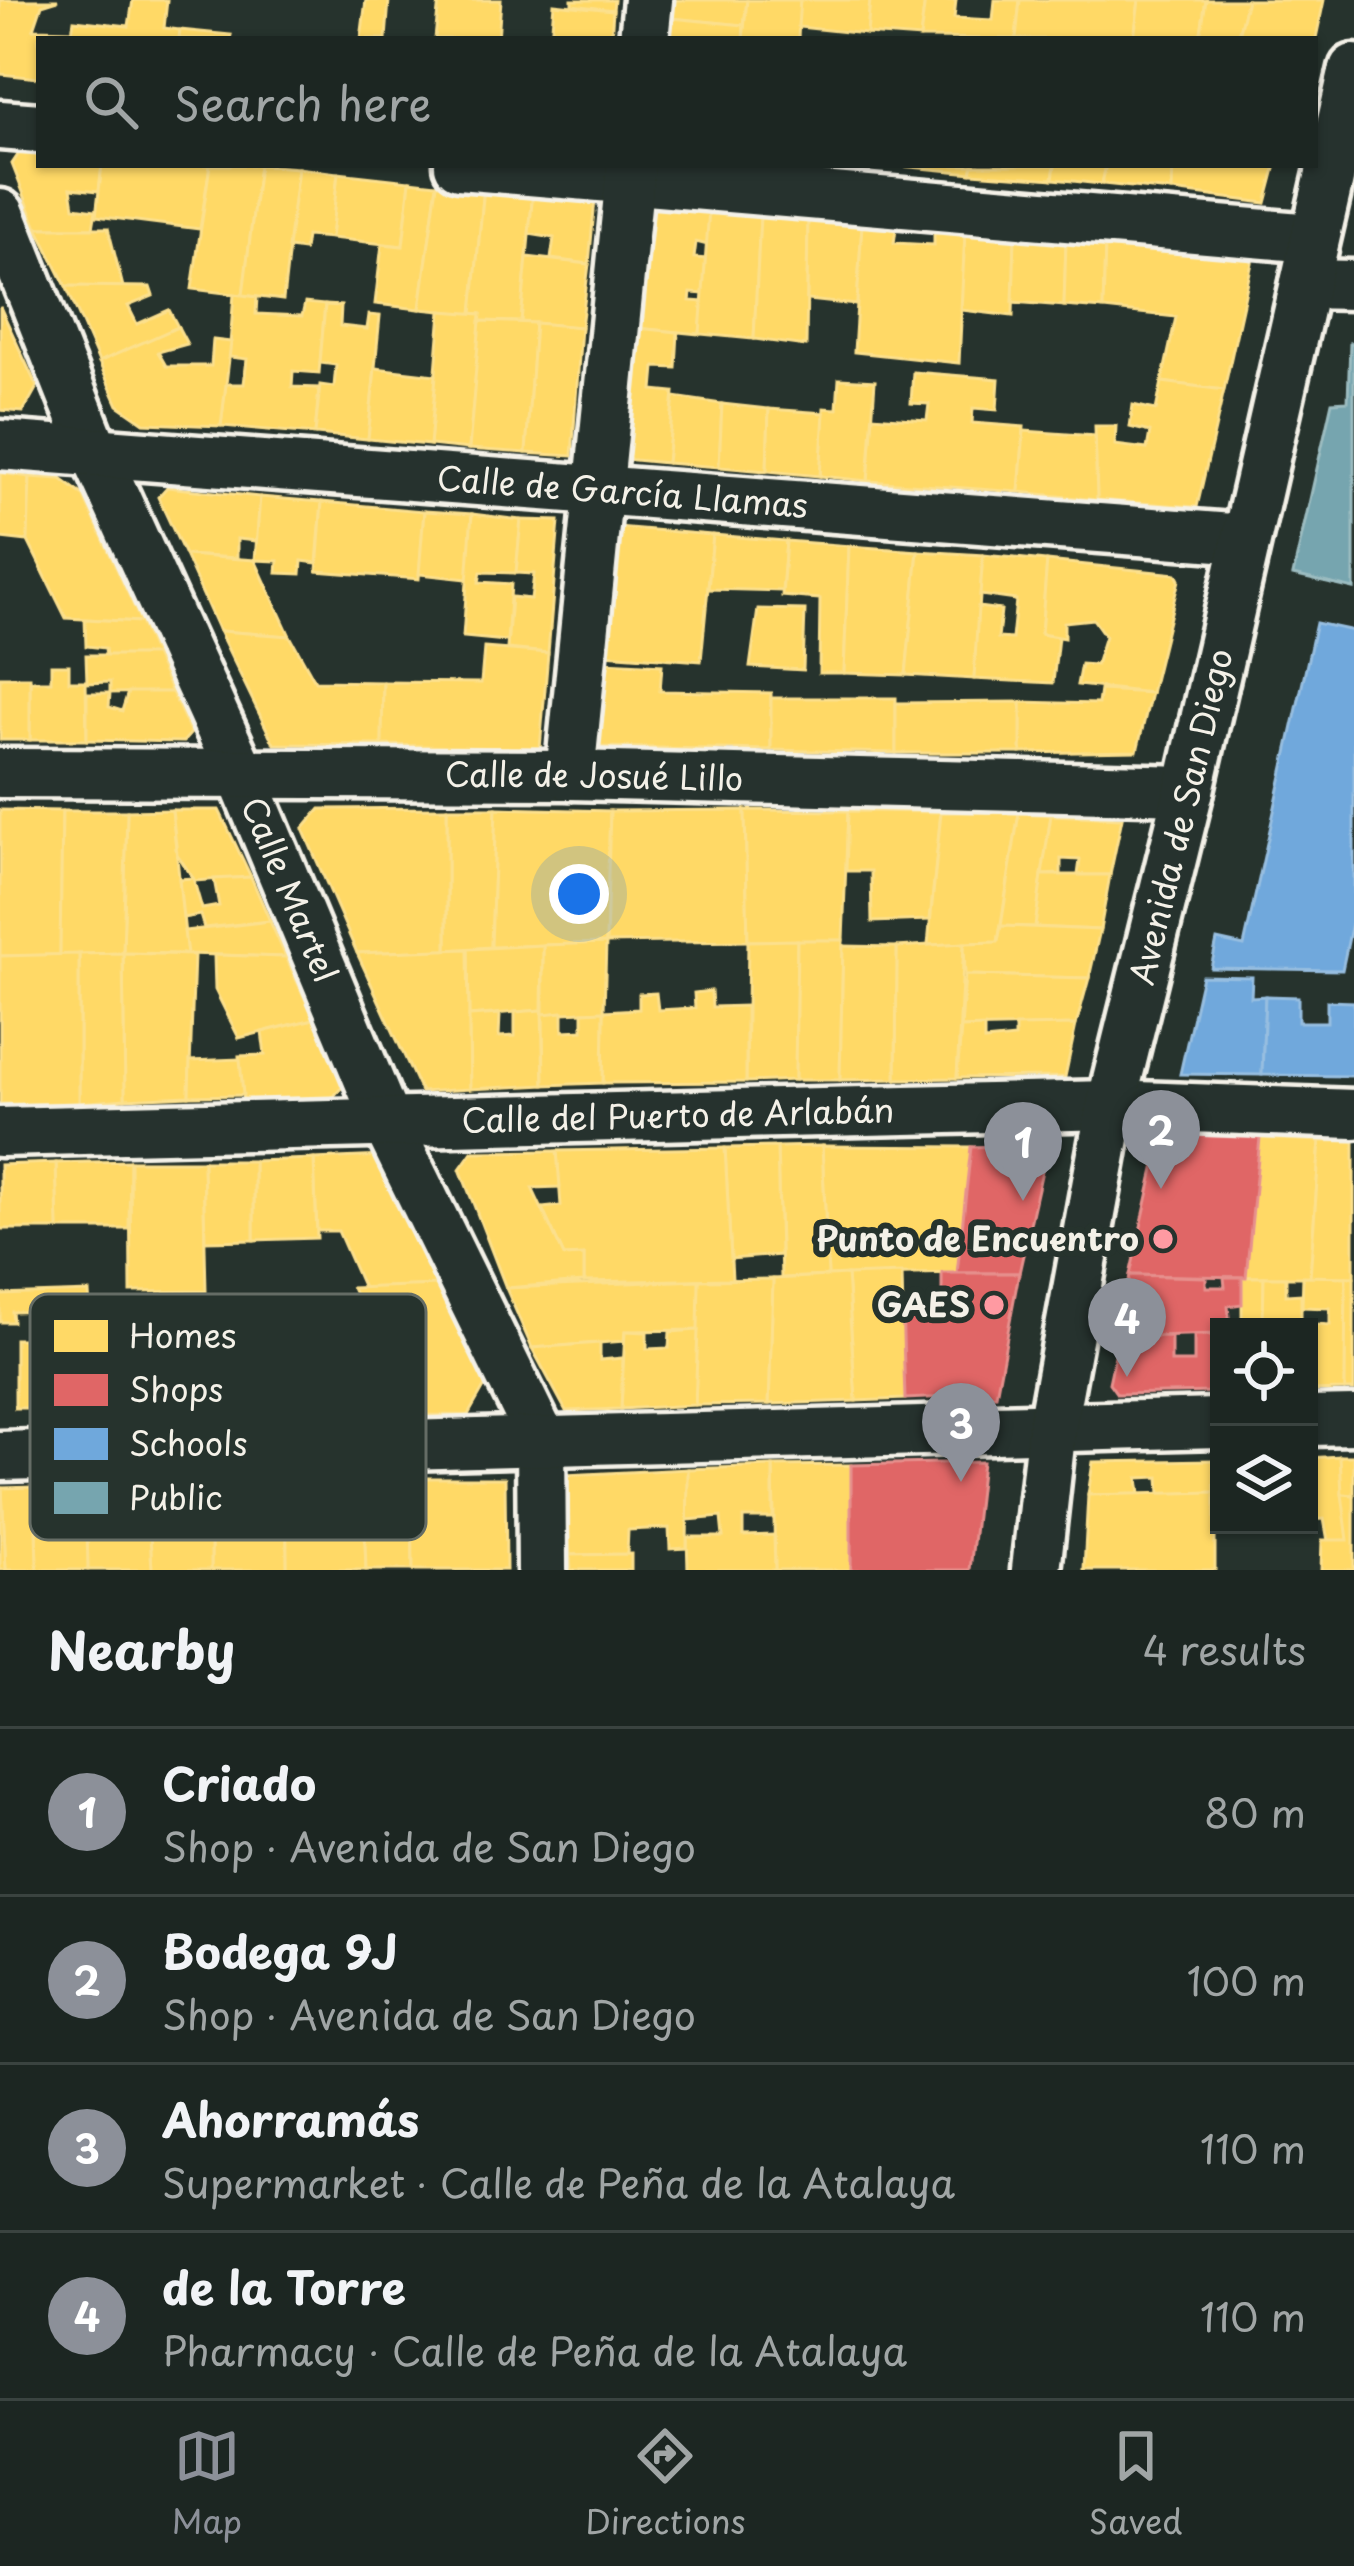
<!DOCTYPE html>
<meta charset="utf-8">
<style>
:root{--surface:#1c2622;--page:#29322f;--text:#f1f3f6;--muted:#a0a5a5;--line:#3a4340;--accent:#8c9099}
body{margin:0;font-family:"Playpen Sans",sans-serif;background:var(--page);color:var(--text)}
.controls{position:absolute;right:36px;bottom:36px;display:grid;overflow:hidden;border-radius:0px;box-shadow:0 3px 9px #0004}
.controls button{width:108px;height:108px;display:grid;place-items:center;padding:0;border:0;border-bottom:3px solid var(--line);background:var(--surface);color:var(--text);font:60px sans-serif}
.you{position:absolute;left:579px;top:894px;width:42px;height:42px;margin:-30px;border:9px solid #fff;border-radius:50%;background:#1a73e8;box-shadow:0 0 0 18px #1a73e833}
.badge{display:grid;place-items:center;width:78px;height:78px;border-radius:50%;background:var(--accent);color:#fff;font-size:39px;font-weight:700}
.pin{position:absolute;translate:-50% -99px;filter:drop-shadow(0 3px 6px #0008)}
.pin::after{content:'';position:absolute;top:63px;width:42px;height:36px;background:inherit;clip-path:polygon(0 0,100% 0,50% 100%)}
.list{margin:0;padding:0;list-style:none}
h2{display:flex;justify-content:space-between;align-items:center;height:156px;margin:0;padding:0 48px;font-size:51px}
h2 small{font-size:39px;font-weight:400;color:var(--muted)}
.list li{display:grid;grid-template-columns:78px 1fr auto;gap:36px;align-items:center;box-sizing:border-box;height:168px;padding:0 48px;border-top:3px solid var(--line)}
.list b{display:block;font-size:45px;white-space:nowrap}
.list p{margin:0;font-size:39px;white-space:nowrap;color:var(--muted)}
.list em{font-size:39px;font-style:normal;color:var(--muted)}
.icon{flex:none;width:66px;height:66px;fill:none;stroke:currentColor;stroke-width:2;stroke-linecap:round;stroke-linejoin:round}
.map{position:relative;flex:none;width:1354px;height:1570px;overflow:hidden}
.search{position:absolute;background:var(--surface);box-shadow:0 3px 9px #0004;left:36px;right:36px;top:36px;height:132px;display:flex;align-items:center;gap:30px;box-sizing:border-box;padding:0 42px;border-radius:0px;color:var(--muted);font-size:45px}
.sheet{height:828px;background:var(--surface)}
nav{display:flex;justify-content:space-around;align-items:center;box-sizing:border-box;height:168px;border-top:3px solid var(--line);background:var(--surface);font-size:33px;color:var(--muted)}
nav a{display:grid;justify-items:center;gap:6px}
nav .on{color:var(--accent)}
.map>svg:first-child{display:block}
.homes{fill:#ffd966;stroke:#fce08d;stroke-width:3}
.shops{fill:#e06666;stroke:#e6908d;stroke-width:3}
.schools{fill:#6fa8dc;stroke:#97bee0;stroke-width:3}
.public{fill:#76a5af;stroke:#9cbcc0;stroke-width:3}
.lines{fill:none;stroke-linecap:round;stroke-linejoin:round}
.street-casing{stroke:#f4f1e8;stroke-width:57}
.street{stroke:#26332d;stroke-width:48}
.poi-dot{fill:#ff9aa2;stroke:#26332d;stroke-width:4.5}
.labels{text-anchor:middle;stroke-width:12;stroke-linejoin:round;paint-order:stroke}
.street-label{font-size:33px;fill:#f4f1e8;stroke:#26332d}
.poi-label{font-size:33px;font-weight:bold;fill:#f4f1e8;stroke:#26332d;text-anchor:end}
.key{fill:#26332d;stroke:#646c65;stroke-width:3}
.key-label{font-size:33px;fill:#f4f1e8}
</style>
<div class="map">
<svg width="1354" height="1570" viewBox="0 0 1354 1570">
<rect width="100%" height="100%" fill="#26332d"/>
<filter id="ink" filterUnits="userSpaceOnUse"><feTurbulence type="fractalNoise" baseFrequency=".00833" numOctaves="2"/><feDisplacementMap in="SourceGraphic" scale="24" xChannelSelector="R" yChannelSelector="G"/><feConvolveMatrix kernelMatrix="1 2 1 2 8 2 1 2 1" color-interpolation-filters="sRGB"/></filter>
<g filter="url(#ink)">
<g class="homes">
<polygon points="0,0 58,0 42,5 34,29 72,30 71,39 39,39 39,78 0,74"/>
<polygon points="133,0 167,0 164,28 180,30 179,39 71,39 74,20 129,26"/>
<polygon points="366,0 389,0 386,39 361,39"/>
<polygon points="439,0 501,0 498,39 435,39"/>
<polygon points="572,0 614,0 613,10 572,5"/>
<polygon points="673,0 747,0 744,25 671,18"/>
<polygon points="747,0 800,0 798,39 743,39"/>
<polygon points="800,0 870,0 867,34 798,27"/>
<polygon points="870,0 925,0 920,38 867,34"/>
<polygon points="925,0 956,0 954,18 993,20 995,0 1020,0 1016,39 920,38"/>
<polygon points="1020,0 1139,0 1134,39 1016,39"/>
<polygon points="1139,0 1206,0 1200,39 1134,39"/>
<polygon points="1206,0 1247,0 1237,39 1200,39"/>
<polygon points="1247,0 1324,0 1315,43 1237,39"/>
<polygon points="554,4 613,10 611,39 551,39"/>
<polygon points="671,18 744,25 743,39 669,39"/>
<polygon points="180,30 231,35 230,39 179,39"/>
<polygon points="26,143 39,144 39,165 102,165 99,191 71,188 74,207 96,210 93,228 37,228 12,164"/>
<polygon points="102,165 210,165 200,229 96,216"/>
<polygon points="210,165 259,165 243,295 192,289"/>
<polygon points="259,165 298,168 283,300 243,295"/>
<polygon points="890,165 973,165 971,173"/>
<polygon points="973,165 1055,165 1053,179 971,173"/>
<polygon points="1055,165 1106,165 1102,184 1053,179"/>
<polygon points="1106,165 1173,165 1172,191 1102,184"/>
<polygon points="1173,165 1276,165 1266,203 1172,191"/>
<polygon points="298,168 338,173 331,238 306,236 304,250 288,248"/>
<polygon points="338,173 410,181 403,246 331,238"/>
<polygon points="410,181 437,184 420,309 375,304 382,244 403,246"/>
<polygon points="437,184 484,187 472,314 420,309"/>
<polygon points="484,187 533,192 521,322 480,321 481,314 472,314"/>
<polygon points="533,192 595,199 589,264 551,259 554,238 529,234"/>
<polygon points="645,199 709,209 708,245 696,242 694,258 707,259 704,294 691,293 690,301 703,302 700,334 636,328"/>
<polygon points="709,209 760,216 754,339 700,334"/>
<polygon points="760,216 808,219 806,346 754,339"/>
<polygon points="808,219 862,224 857,305 807,300"/>
<polygon points="862,224 896,229 894,243 934,245 934,233 965,235 959,363 854,352"/>
<polygon points="37,228 108,228 123,287 66,286"/>
<polygon points="965,235 1015,237 1013,316 961,310"/>
<polygon points="1015,237 1066,242 1064,306 1013,302"/>
<polygon points="1066,242 1105,245 1103,309 1064,306"/>
<polygon points="1105,245 1253,258 1224,390 1162,382 1176,317 1103,309"/>
<polygon points="527,257 589,264 581,327 521,322"/>
<polygon points="66,286 150,287 153,296 128,306 137,324 169,310 178,327 99,362"/>
<polygon points="234,294 257,297 256,314 302,316 305,303 325,305 319,373 293,371 292,387 319,388 315,434 221,426 226,384 244,384 247,359 229,357"/>
<polygon points="325,305 341,306 340,326 367,329 369,315 380,316 368,439 315,434 320,385 334,387 336,365 320,363"/>
<polygon points="0,307 37,387 23,412 0,410"/>
<polygon points="441,311 481,314 469,449 430,445"/>
<polygon points="480,321 535,323 526,453 469,449"/>
<polygon points="535,323 581,327 572,456 526,453"/>
<polygon points="178,327 187,344 158,352 166,366 211,366 213,340 231,342 221,426 144,423 118,405 99,362"/>
<polygon points="636,328 678,332 676,368 655,367 653,390 674,392 667,463 623,459"/>
<polygon points="375,368 436,375 430,445 368,439"/>
<polygon points="913,372 999,379 997,410 973,408 972,423 1024,427 1019,492 868,481 873,416 927,420 929,404 911,403"/>
<polygon points="839,379 875,381 868,481 820,476 824,408 837,409"/>
<polygon points="1162,382 1224,390 1197,507 1097,500 1095,426 1116,426 1115,445 1147,449 1150,432 1130,427 1133,405 1156,410"/>
<polygon points="674,397 722,404 719,467 667,463"/>
<polygon points="722,404 769,409 767,471 719,467"/>
<polygon points="769,409 824,413 820,476 767,471"/>
<polygon points="1024,431 1095,436 1097,500 1019,492"/>
<polygon points="0,473 30,477 28,541 0,538"/>
<polygon points="30,477 61,479 83,495 141,622 66,618 28,541"/>
<polygon points="167,487 260,497 257,541 237,539 237,558 185,555 158,497"/>
<polygon points="260,497 322,502 317,563 302,561 301,574 277,573 278,561 255,560"/>
<polygon points="322,502 424,511 419,579 317,571"/>
<polygon points="424,511 472,514 468,579 419,574"/>
<polygon points="472,514 521,520 516,573 481,572 479,582 511,584 507,641 463,637"/>
<polygon points="521,520 559,521 548,653 507,649 511,597 531,599 534,574 516,573"/>
<polygon points="617,527 713,535 701,661 605,654"/>
<polygon points="713,535 786,541 782,591 708,589"/>
<polygon points="786,541 849,546 844,673 819,673 820,599 782,596"/>
<polygon points="849,546 918,551 906,675 844,673"/>
<polygon points="918,551 983,555 974,679 906,675"/>
<polygon points="185,555 255,560 290,636 219,631"/>
<polygon points="983,555 1047,561 1041,634 1058,637 1053,683 974,679 978,607 1001,610 998,638 1012,639 1016,600 980,595"/>
<polygon points="1047,561 1176,574 1179,580 1151,693 1077,685 1081,664 1096,665 1105,636 1093,619 1064,622 1064,638 1041,634"/>
<polygon points="758,609 805,610 803,670 750,667"/>
<polygon points="85,619 141,622 155,655 106,656 105,648 86,646"/>
<polygon points="219,631 290,636 315,681 383,682 382,745 274,744"/>
<polygon points="484,648 548,653 540,749 382,745 383,682 481,683"/>
<polygon points="86,655 155,655 172,692 110,693 110,682 87,683"/>
<polygon points="604,662 662,665 660,691 771,693 771,750 598,747"/>
<polygon points="51,665 69,665 69,681 86,681 87,740 30,740 30,681 51,681"/>
<rect x="0" y="677" width="30" height="63"/>
<polygon points="1100,690 1151,693 1137,751 1021,753 1021,702 1098,704"/>
<polygon points="128,692 172,692 191,733 183,742 87,740 87,693 110,693 109,707 122,711"/>
<polygon points="771,698 896,698 896,753 771,750"/>
<polygon points="1021,702 1021,753 896,753 896,703"/>
<polygon points="447,808 496,808 491,947 447,950"/>
<polygon points="447,808 447,950 357,953 303,829 320,809"/>
<polygon points="496,808 610,811 606,943 491,947"/>
<polygon points="0,810 62,811 60,955 0,956"/>
<polygon points="172,810 187,954 123,953 127,811"/>
<polygon points="172,810 219,810 251,877 195,881 177,854"/>
<polygon points="745,810 748,941 606,943 610,811"/>
<polygon points="745,810 848,811 843,940 748,941"/>
<polygon points="62,811 127,811 123,953 60,955"/>
<polygon points="848,811 941,812 930,920 872,922 871,871 846,871"/>
<polygon points="941,812 1019,813 998,942 928,945"/>
<polygon points="1019,813 1051,815 1035,927 1001,926"/>
<polygon points="1051,815 1122,818 1110,875 1078,875 1080,860 1061,859 1061,874 1042,875"/>
<polygon points="1042,875 1110,875 1100,930 1035,927"/>
<polygon points="251,877 270,921 204,928 200,915 183,918 179,879 193,878 202,909 219,906 214,879"/>
<polygon points="270,921 286,957 187,954 184,931"/>
<polygon points="1001,926 1100,930 1089,978 965,975 964,943 998,942"/>
<polygon points="797,940 795,1080 746,1082 748,941"/>
<polygon points="797,940 843,940 840,1080 795,1080"/>
<polygon points="606,943 604,1011 543,1014 543,945"/>
<polygon points="964,943 957,1078 896,1079 897,947"/>
<polygon points="543,945 542,1010 469,1016 468,949"/>
<polygon points="843,946 897,947 896,1079 840,1080"/>
<polygon points="468,949 470,1089 421,1092 357,953"/>
<polygon points="123,953 194,955 189,1096 125,1099"/>
<polygon points="123,953 125,1099 79,1103 79,954"/>
<polygon points="79,954 79,1103 0,1104 0,956"/>
<polygon points="214,955 286,957 314,1019 239,1038 215,990"/>
<polygon points="965,975 1089,978 1076,1025 961,1028"/>
<polygon points="711,991 712,1007 746,1006 746,1082 603,1083 604,1011 639,1009 639,994 656,993 658,1010 695,1008 694,993"/>
<polygon points="542,1010 544,1085 470,1089 469,1016 500,1014 499,1037 515,1036 515,1012"/>
<polygon points="604,1011 603,1083 544,1085 543,1014 563,1012 563,1031 583,1030 583,1012"/>
<polygon points="314,1019 346,1083 329,1101 243,1104 239,1056 265,1055 262,1032"/>
<polygon points="1076,1025 1065,1077 957,1078 961,1028 984,1027 984,1041 1015,1038 1015,1026"/>
<polygon points="240,1059 243,1095 189,1096 190,1061"/>
<polygon points="1260,1138 1320,1141 1310,1277 1246,1277"/>
<polygon points="1320,1141 1354,1141 1354,1277 1310,1277"/>
<polygon points="822,1146 971,1147 957,1273 828,1276"/>
<polygon points="822,1146 828,1276 781,1278 777,1147"/>
<polygon points="777,1147 780,1255 731,1259 725,1148"/>
<polygon points="725,1148 732,1279 584,1282 584,1255 564,1256 542,1208 561,1206 557,1151"/>
<polygon points="557,1151 560,1187 532,1188 564,1256 584,1255 584,1282 506,1288 460,1169 472,1152"/>
<polygon points="385,1156 441,1285 363,1288 338,1231 317,1231 314,1159"/>
<polygon points="314,1159 317,1238 254,1240 254,1161"/>
<polygon points="130,1161 129,1229 58,1229 56,1163"/>
<polygon points="130,1161 203,1161 206,1291 131,1292"/>
<polygon points="203,1161 254,1161 254,1240 205,1241"/>
<polygon points="56,1163 58,1229 0,1229 0,1165"/>
<polygon points="902,1273 905,1399 856,1401 847,1275"/>
<polygon points="847,1275 856,1401 769,1404 773,1279"/>
<polygon points="1303,1276 1346,1277 1345,1390 1309,1391 1309,1327 1301,1323 1330,1325 1330,1308 1302,1307"/>
<polygon points="1242,1277 1264,1277 1263,1327 1242,1327"/>
<polygon points="1264,1277 1286,1277 1286,1295 1301,1294 1301,1327 1263,1327"/>
<polygon points="1346,1277 1354,1277 1354,1390 1345,1390"/>
<polygon points="773,1279 769,1404 695,1405 699,1280"/>
<polygon points="699,1280 698,1330 625,1331 624,1341 532,1348 506,1288"/>
<polygon points="441,1285 487,1382 468,1415 328,1416 324,1352 362,1349 359,1338 375,1339 352,1288"/>
<polygon points="89,1292 90,1310 12,1312 13,1322 0,1322 0,1295"/>
<polygon points="698,1330 695,1405 621,1409 625,1331 647,1332 647,1349 669,1348 670,1332"/>
<polygon points="1219,1334 1219,1392 1215,1392 1214,1335"/>
<polygon points="15,1339 35,1339 35,1349 42,1349 47,1408 15,1408"/>
<polygon points="600,1343 600,1360 623,1358 621,1409 566,1411 532,1348"/>
<polygon points="1340,1456 1348,1540 1328,1541 1324,1519 1309,1520 1309,1458"/>
<polygon points="1340,1456 1354,1456 1354,1495 1342,1494"/>
<polygon points="1214,1460 1219,1460 1219,1524 1216,1525"/>
<polygon points="1214,1460 1215,1492 1160,1494 1159,1477 1138,1478 1140,1495 1088,1495 1093,1462"/>
<polygon points="851,1465 851,1570 775,1570 773,1466"/>
<polygon points="773,1466 773,1518 743,1518 743,1536 774,1535 775,1570 688,1570 687,1537 723,1537 721,1517 687,1520 688,1469"/>
<polygon points="688,1469 687,1548 670,1549 669,1528 628,1530 627,1554 570,1555 566,1475"/>
<polygon points="286,1478 363,1478 366,1570 287,1570"/>
<polygon points="286,1478 287,1570 211,1570 211,1481"/>
<polygon points="363,1478 412,1478 413,1570 366,1570"/>
<polygon points="412,1478 505,1478 506,1570 413,1570"/>
<polygon points="211,1481 211,1570 152,1570 147,1484"/>
<polygon points="147,1484 152,1570 88,1570 86,1486"/>
<polygon points="86,1486 88,1570 37,1570 35,1487"/>
<polygon points="35,1487 37,1570 6,1570 2,1488"/>
<polygon points="0,1488 2,1488 6,1570 0,1570"/>
<polygon points="1215,1492 1215,1570 1084,1570 1088,1495"/>
<polygon points="1342,1494 1354,1495 1354,1570 1321,1570 1322,1540 1348,1540"/>
<polygon points="631,1554 631,1570 571,1570 570,1555"/>
</g>
<g class="shops">
<polygon points="1162,1134 1260,1138 1246,1277 1130,1275"/>
<polygon points="1048,1144 1019,1273 957,1273 971,1147"/>
<polygon points="942,1273 1019,1273 996,1395 905,1399 902,1304 942,1302"/>
<polygon points="1130,1275 1206,1277 1206,1287 1225,1287 1224,1277 1242,1277 1242,1304 1228,1306 1230,1327 1219,1327 1219,1334 1119,1337"/>
<polygon points="1194,1335 1214,1335 1215,1392 1117,1394 1109,1383 1119,1337 1171,1336 1171,1362 1194,1362"/>
<polygon points="982,1462 970,1570 851,1570 851,1465"/>
</g>
<g class="schools">
<polygon points="1316,623 1354,631 1354,913 1342,970 1211,968 1217,940 1244,946"/>
<polygon points="1202,976 1252,977 1251,997 1265,996 1262,1075 1180,1074"/>
<polygon points="1265,996 1298,997 1298,1022 1327,1022 1327,1001 1354,1002 1353,1076 1262,1075"/>
</g>
<polygon class="public" points="1350,343 1354,344 1354,589 1293,575 1332,402 1348,401"/>
<g class="lines">
<g class="street-casing">
<g id="street">
<polyline points="644,39 648,0"/>
<polyline points="0,125 39,128"/>
<polyline points="459,165 1312,238"/>
<path id="s1" d="M0 214 95 453 241 774 388 1126 541 1438 542 1570"/>
<polyline points="1305,284 1354,285"/>
<path id="s2" d="M0 445 1245 539"/>
<path id="s3" d="M0 773 570 775 1189 790"/>
<polyline points="570,775 631,165"/>
<path id="s4" d="M0 1132 1111 1105 1354 1114"/>
<polyline points="1309,1421 1354,1420"/>
<polyline points="0,1456 1219,1423"/>
<path id="s5" d="M1036 1570 1052 1426 1111 1105 1189 790 1354 69"/>
</g>
</g>
<use href="#street" class="street"/>
</g>
</g>
<g class="poi-dot">
<circle cx="1163" cy="1239" r="12"/>
<circle cx="994" cy="1305" r="12"/>
</g>
<g class="labels">
<g class="street-label">
<text dy="12" stroke="none"><textPath href="#s2" startOffset="624">Calle de García Llamas</textPath></text>
<text dy="12" stroke="none"><textPath href="#s3" startOffset="594">Calle de Josué Lillo</textPath></text>
<text dy="12" stroke="none"><textPath href="#s5" startOffset="768">Avenida de San Diego</textPath></text>
<text dy="12" stroke="none"><textPath href="#s1" startOffset="735">Calle Martel</textPath></text>
<text dy="12" stroke="none"><textPath href="#s4" startOffset="678">Calle del Puerto de Arlabán</textPath></text>
</g>
<g class="poi-label">
<text x="1139" y="1251">Punto de Encuentro</text>
<text x="970" y="1317">GAES</text>
</g>
</g>
<rect x="30" y="1294" width="396" height="246" rx="18" class="key"/>
<rect x="54" y="1320" width="54" height="32" fill="#ffd966"/>
<rect x="54" y="1374" width="54" height="32" fill="#e06666"/>
<rect x="54" y="1428" width="54" height="32" fill="#6fa8dc"/>
<rect x="54" y="1482" width="54" height="32" fill="#76a5af"/>
<g class="key-label">
<text x="129" y="1348">Homes</text>
<text x="129" y="1402">Shops</text>
<text x="129" y="1456">Schools</text>
<text x="129" y="1510">Public</text>
</g>
</svg>
<div class="controls">
<button><svg class="icon" aria-label="locate" viewBox="0 0 24 24"><circle cx="12" cy="12" r="6"/><path d="M12 2v4M12 18v4M2 12h4M18 12h4"/></svg></button>
<button><svg class="icon" aria-label="layers" viewBox="0 0 24 24"><path d="M12 4l9 5-9 5-9-5zM3 14l9 5 9-5"/></svg></button>
</div>
<div class="you"></div>
<div class="pin badge" style="left:1023px;top:1201px">1</div>
<div class="pin badge" style="left:1161px;top:1189px">2</div>
<div class="pin badge" style="left:961px;top:1482px">3</div>
<div class="pin badge" style="left:1127px;top:1377px">4</div>
<div class="search"><svg class="icon" aria-label="search" viewBox="0 0 24 24"><circle cx="10" cy="10" r="6"/><path d="M15 15l6 6"/></svg>Search here</div>
</div>
<section class="sheet">
<h2>Nearby<small>4 results</small></h2>
<ul class="list">
<li><span class="badge">1</span><div><b>Criado</b><p>Shop · Avenida de San Diego</p></div><em>80 m</em></li>
<li><span class="badge">2</span><div><b>Bodega 9J</b><p>Shop · Avenida de San Diego</p></div><em>100 m</em></li>
<li><span class="badge">3</span><div><b>Ahorramás</b><p>Supermarket · Calle de Peña de la Atalaya</p></div><em>110 m</em></li>
<li><span class="badge">4</span><div><b>de la Torre</b><p>Pharmacy · Calle de Peña de la Atalaya</p></div><em>110 m</em></li>
</ul>
</section>
<nav>
<a class="on"><svg class="icon" aria-label="map" viewBox="0 0 24 24"><path d="M3 6l6-2 6 2 6-2v14l-6 2-6-2-6 2zM9 4v14M15 6v14"/></svg>Map</a>
<a><svg class="icon" aria-label="directions" viewBox="0 0 24 24"><path d="M12 3l9 9-9 9-9-9zM9 14v-3h6M13 9l2 2-2 2"/></svg>Directions</a>
<a><svg class="icon" aria-label="saved" viewBox="0 0 24 24"><path d="M7 4h10v16l-5-4-5 4z"/></svg>Saved</a>
</nav>
